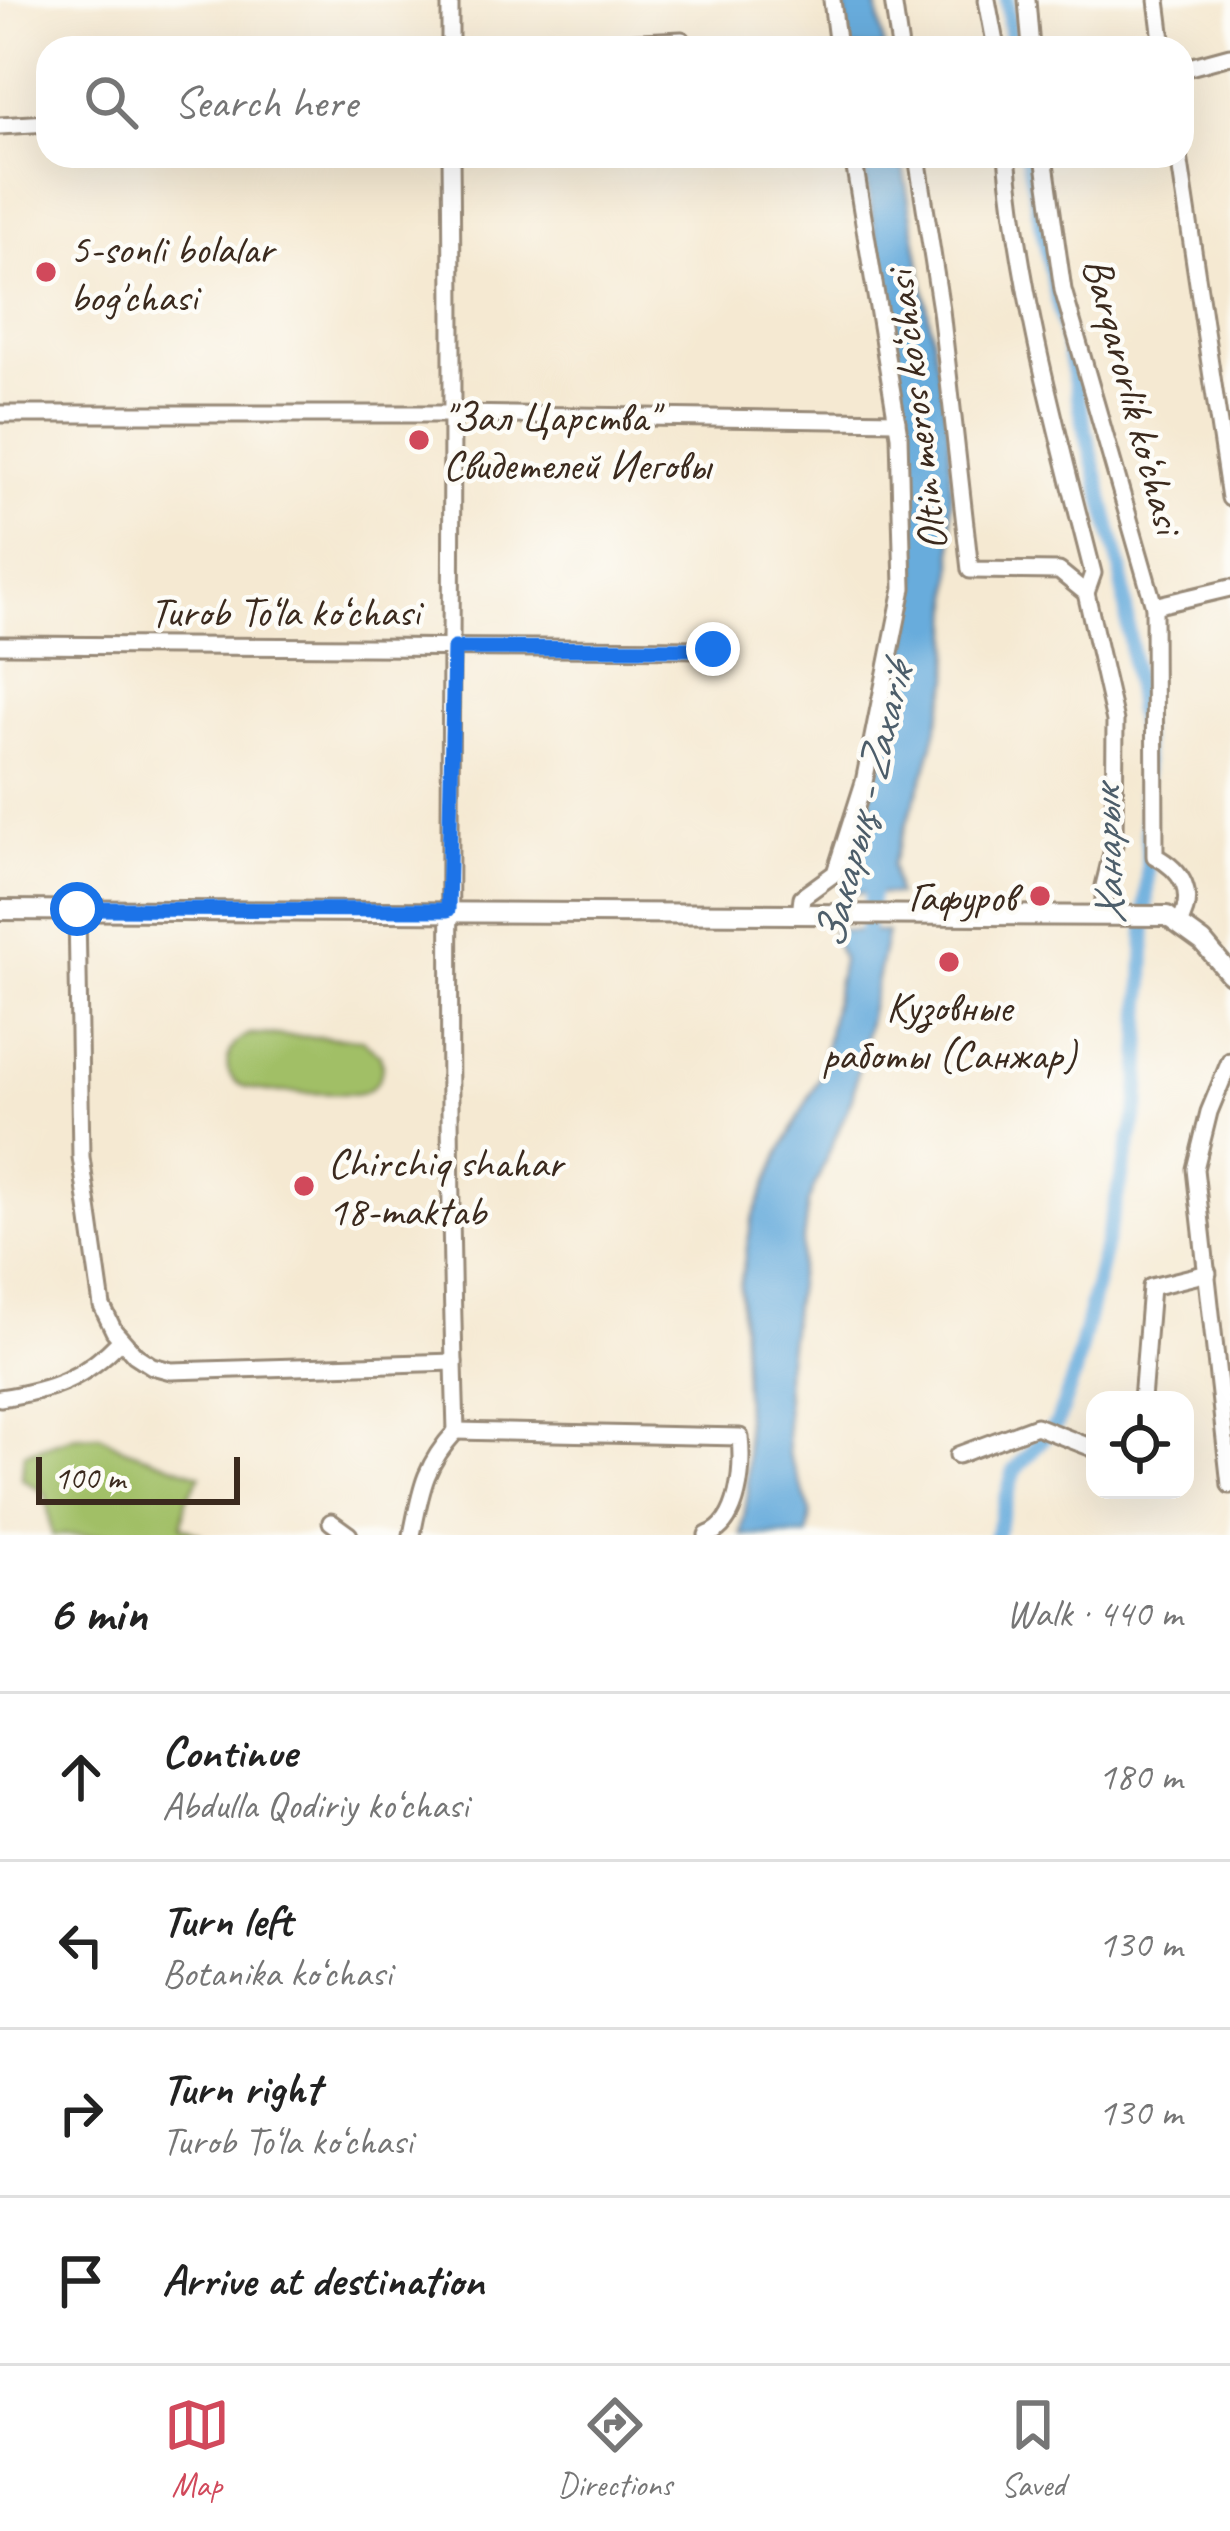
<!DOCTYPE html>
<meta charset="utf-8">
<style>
:root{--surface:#fff;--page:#f6f6f6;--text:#222;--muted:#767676;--line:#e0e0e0;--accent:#d1495b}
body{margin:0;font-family:Caveat,sans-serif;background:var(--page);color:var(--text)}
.controls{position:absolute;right:36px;bottom:36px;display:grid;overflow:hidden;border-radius:24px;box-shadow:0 12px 48px #0002}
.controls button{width:108px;height:108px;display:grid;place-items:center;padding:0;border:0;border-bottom:3px solid var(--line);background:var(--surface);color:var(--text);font:60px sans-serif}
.scale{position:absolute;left:36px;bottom:30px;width:204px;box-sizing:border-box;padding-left:12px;border:6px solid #3b2a1e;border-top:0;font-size:33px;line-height:42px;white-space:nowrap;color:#3b2a1e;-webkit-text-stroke:9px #fdfcf7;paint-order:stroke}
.stop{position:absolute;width:36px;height:36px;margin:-27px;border:9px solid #1a73e8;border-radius:50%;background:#fff}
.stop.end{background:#1a73e8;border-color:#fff;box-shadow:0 3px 12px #0008}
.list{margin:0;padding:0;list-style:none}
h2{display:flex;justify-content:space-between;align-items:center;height:156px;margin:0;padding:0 48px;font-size:51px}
h2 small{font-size:39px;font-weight:400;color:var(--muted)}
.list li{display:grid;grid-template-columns:78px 1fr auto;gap:36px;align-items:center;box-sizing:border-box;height:168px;padding:0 48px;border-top:3px solid var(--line)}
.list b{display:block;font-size:45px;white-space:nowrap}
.list p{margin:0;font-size:39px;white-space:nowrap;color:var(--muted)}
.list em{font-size:39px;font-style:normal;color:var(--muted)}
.icon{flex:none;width:66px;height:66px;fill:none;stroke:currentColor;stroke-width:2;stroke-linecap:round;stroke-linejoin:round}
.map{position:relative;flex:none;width:1230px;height:1535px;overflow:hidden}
.search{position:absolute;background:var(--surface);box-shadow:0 12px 48px #0002;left:36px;right:36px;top:36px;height:132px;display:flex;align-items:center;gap:30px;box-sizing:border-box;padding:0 42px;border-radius:36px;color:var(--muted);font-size:45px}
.sheet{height:828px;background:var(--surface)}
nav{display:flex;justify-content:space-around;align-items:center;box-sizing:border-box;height:168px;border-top:3px solid var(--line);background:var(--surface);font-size:33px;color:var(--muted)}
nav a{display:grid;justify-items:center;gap:6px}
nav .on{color:var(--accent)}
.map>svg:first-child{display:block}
.green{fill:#a1bf66;stroke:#6e7442;stroke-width:3}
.water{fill:#67acdc;stroke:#516b7d;stroke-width:3}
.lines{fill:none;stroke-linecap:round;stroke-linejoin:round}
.canal{stroke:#67acdc;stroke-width:15}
.minor-casing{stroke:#988a78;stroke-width:21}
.major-casing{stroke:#988a78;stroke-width:24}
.minor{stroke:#fff;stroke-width:15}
.major{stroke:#fff;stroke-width:18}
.route{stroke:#1a73e8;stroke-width:15}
.poi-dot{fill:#d1495b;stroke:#fdfcf7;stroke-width:4.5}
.labels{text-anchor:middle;stroke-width:9;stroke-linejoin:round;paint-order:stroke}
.poi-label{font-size:42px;fill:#3b2a1e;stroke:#fdfcf7;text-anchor:start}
.street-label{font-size:42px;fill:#3b2a1e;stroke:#fdfcf7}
.water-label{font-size:45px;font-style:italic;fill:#4d5e6a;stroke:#fdfcf7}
</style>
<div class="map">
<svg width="1230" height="1535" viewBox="0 0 1230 1535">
<rect width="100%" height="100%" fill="#fdfcf7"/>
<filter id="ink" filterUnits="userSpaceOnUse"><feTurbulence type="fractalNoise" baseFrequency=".00833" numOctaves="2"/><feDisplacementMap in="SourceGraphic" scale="24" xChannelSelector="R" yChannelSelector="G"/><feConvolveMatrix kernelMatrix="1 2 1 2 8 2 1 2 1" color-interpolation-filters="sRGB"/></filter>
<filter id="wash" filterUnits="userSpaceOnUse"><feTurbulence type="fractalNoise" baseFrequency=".004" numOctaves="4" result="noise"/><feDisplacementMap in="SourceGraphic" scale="48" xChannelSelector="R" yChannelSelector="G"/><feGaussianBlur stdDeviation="2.7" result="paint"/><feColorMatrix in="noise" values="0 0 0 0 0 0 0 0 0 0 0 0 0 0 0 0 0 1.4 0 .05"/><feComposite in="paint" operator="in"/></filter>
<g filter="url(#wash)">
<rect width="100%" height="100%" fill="#f5e9d2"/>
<g class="green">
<path d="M251 1034 361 1039 380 1055C386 1074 377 1089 358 1094 335 1093 257 1095 241 1085 216 1071 229 1041 251 1034Z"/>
<polygon points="100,1435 125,1449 201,1475 186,1500 182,1526 202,1535 52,1535 46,1494 22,1479 24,1453 76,1436"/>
</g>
<g class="water">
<polygon points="844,0 876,0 884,48 848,48"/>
<path d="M862 156H901L949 433 953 559 950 678 927 766 892 865 897 895 841 892C870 795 903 696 915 594 920 544 905 488 909 436Z"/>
<polygon points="832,930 887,932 852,1098 808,1202 785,1374 788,1453 811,1512 808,1535 741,1535 748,1492 740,1285 752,1220 779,1155 820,1076 842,960"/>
</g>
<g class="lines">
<g class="canal">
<polyline points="1007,0 1012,48"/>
<polyline points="864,947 874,876"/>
<polyline points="996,1535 1014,1471 1057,1423 1074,1376 1139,1104 1148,855 1142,740 1121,570 1085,429 1027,156"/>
</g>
</g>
</g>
<g filter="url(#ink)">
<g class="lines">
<g class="minor-casing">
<g id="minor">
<polyline points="832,0 838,48"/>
<polyline points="893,0 900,48"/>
<polyline points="987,0 996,48"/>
<polyline points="1027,0 1031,48"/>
<polyline points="1157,0 1163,48"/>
<polyline points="450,48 450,0"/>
<polyline points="518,48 682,40"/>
<polyline points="1182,69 1230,56"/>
<polyline points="0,126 48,123"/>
<path d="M451 156C456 581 442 1006 456 1431"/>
<polyline points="917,156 941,310 970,570 1059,571 1086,593 1115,721 1114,845 1104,886 1104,914"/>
<path d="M1007 156C1020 298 1058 435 1093 573L1086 593"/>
<path d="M1044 156 1063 290 1154 606 1155 856C1183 871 1196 894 1179 923"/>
<polyline points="1179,156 1230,498"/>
<polyline points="0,414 454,414 897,421"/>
<polyline points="1154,606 1230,588"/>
<polyline points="0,645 713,649"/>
<polyline points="77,909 81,1157 102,1306 114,1331 135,1355 152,1366 171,1371 454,1362"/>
<polyline points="800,915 802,897 835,873 864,782 903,588 899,435 853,156"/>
<polyline points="1230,1061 1209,1112 1195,1169 1230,1485"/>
<path d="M0 1398C52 1390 84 1379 121 1340"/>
<polyline points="1142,1400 1151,1287 1208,1273"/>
<path d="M456 1431 740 1437C743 1467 740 1524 707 1535"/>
<polyline points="958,1455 1036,1426 1095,1449"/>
<polyline points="331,1522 349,1535"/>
<path d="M412 1535C421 1490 424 1466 456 1431"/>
</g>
</g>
<g class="major-casing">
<polyline id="major" points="0,910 1167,916 1203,942 1230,974"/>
</g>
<use href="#minor" class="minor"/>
<use href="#major" class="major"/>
</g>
</g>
<g class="lines" filter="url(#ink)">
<polyline class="route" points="77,909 448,910 454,648 713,649"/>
</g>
<g class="poi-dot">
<circle cx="46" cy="272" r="12"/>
<circle cx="419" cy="440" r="12"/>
<circle cx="1040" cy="896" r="12"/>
<circle cx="949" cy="962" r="12"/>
<circle cx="304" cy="1186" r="12"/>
</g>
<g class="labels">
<g class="poi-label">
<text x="70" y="263">5-sonli bolalar<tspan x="70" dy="48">bog'chasi</tspan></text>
<text x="443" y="431">"Зал Царства"<tspan x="443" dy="48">Свидетелей Иеговы</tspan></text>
<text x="1016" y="911" text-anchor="end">Гафуров</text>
<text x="949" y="1021" text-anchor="middle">Кузовные<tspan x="949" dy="48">работы (Санжар)</tspan></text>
<text x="328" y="1177">Chirchiq shahar<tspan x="328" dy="48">18-maktab</tspan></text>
</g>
<g class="street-label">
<text transform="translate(1134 395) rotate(75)" y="15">Barqarorlik ko‘chasi</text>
<text transform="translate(915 411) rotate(-97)" y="15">Oltin meros ko‘chasi</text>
<text x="285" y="626">Turob To‘la ko‘chasi</text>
</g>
<g class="water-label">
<text transform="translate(862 806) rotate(-76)" y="16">Закарық - Zaxarik</text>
<text transform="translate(1106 856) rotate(-92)" y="16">Ханарык</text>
</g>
</g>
</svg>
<div class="controls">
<button><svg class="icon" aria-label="locate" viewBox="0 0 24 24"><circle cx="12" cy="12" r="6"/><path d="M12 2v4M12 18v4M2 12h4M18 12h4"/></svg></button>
</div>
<div class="scale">100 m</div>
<div class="stop" style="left:77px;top:909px"></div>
<div class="stop end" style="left:713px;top:649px"></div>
<div class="search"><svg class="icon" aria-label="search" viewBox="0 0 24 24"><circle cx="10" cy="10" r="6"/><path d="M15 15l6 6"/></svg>Search here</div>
</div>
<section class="sheet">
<h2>6 min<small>Walk · 440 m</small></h2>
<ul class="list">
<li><svg class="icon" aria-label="ahead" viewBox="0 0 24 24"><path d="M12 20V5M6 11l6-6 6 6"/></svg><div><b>Continue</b><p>Abdulla Qodiriy ko‘chasi</p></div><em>180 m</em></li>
<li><svg class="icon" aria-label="left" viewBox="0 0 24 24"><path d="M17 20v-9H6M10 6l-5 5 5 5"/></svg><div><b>Turn left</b><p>Botanika ko‘chasi</p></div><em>130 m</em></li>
<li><svg class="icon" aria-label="right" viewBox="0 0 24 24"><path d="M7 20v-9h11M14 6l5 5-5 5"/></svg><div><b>Turn right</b><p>Turob To‘la ko‘chasi</p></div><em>130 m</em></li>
<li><svg class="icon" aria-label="arrive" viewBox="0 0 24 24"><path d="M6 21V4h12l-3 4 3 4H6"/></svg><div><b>Arrive at destination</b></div></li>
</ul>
</section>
<nav>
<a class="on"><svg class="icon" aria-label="map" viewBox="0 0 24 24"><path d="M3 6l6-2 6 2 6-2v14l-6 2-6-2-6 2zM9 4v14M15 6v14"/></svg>Map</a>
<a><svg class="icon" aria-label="directions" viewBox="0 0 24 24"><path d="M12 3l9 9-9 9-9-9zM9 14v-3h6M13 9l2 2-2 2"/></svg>Directions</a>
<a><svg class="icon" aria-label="saved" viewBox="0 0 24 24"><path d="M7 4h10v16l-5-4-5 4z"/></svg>Saved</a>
</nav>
